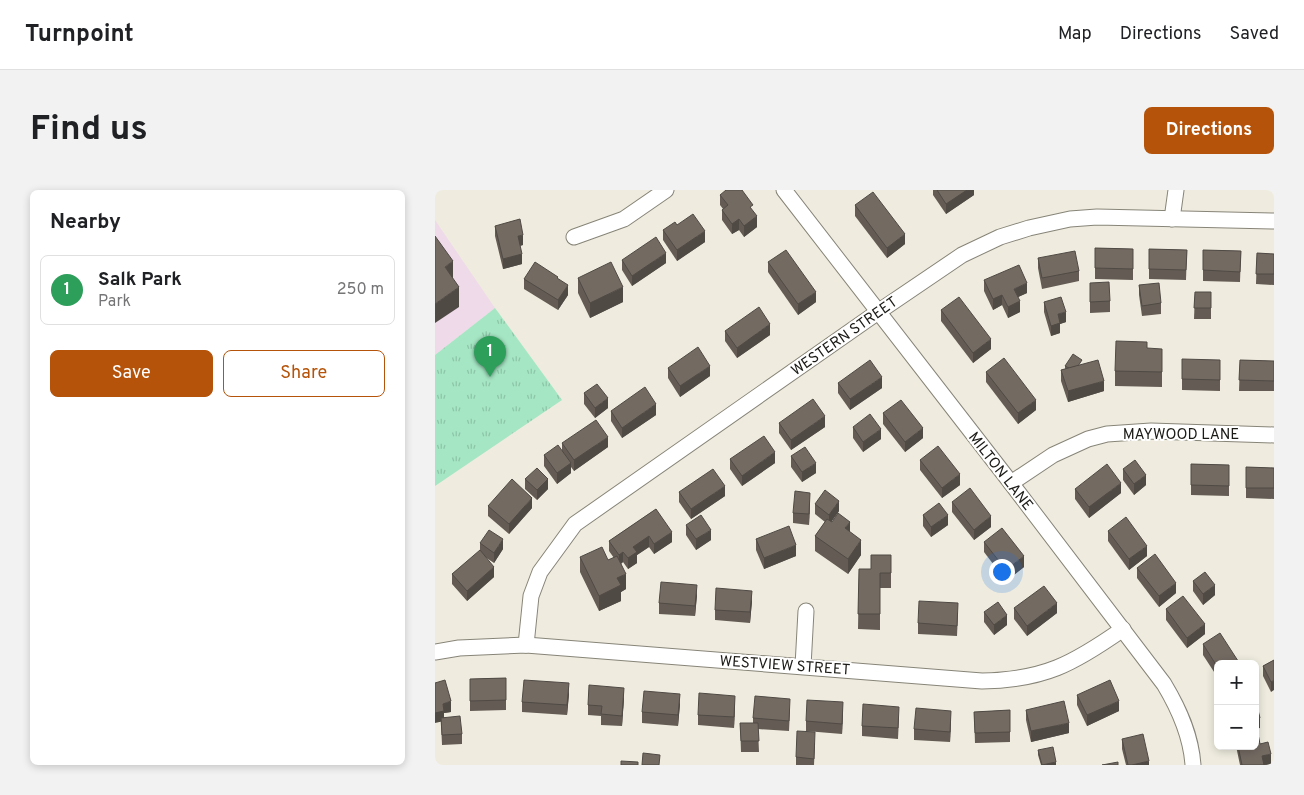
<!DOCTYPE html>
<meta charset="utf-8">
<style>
:root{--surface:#fff;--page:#f2f2f2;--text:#202124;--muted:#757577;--line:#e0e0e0;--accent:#b45309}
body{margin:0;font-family:Overpass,sans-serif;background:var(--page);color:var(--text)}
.controls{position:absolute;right:15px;bottom:15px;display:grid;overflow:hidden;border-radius:8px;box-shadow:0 2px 8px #0003}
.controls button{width:45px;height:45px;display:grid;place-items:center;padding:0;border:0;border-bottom:1px solid var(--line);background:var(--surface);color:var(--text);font:25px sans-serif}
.you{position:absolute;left:566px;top:381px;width:18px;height:18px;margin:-12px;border:4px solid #fff;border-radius:50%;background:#1a73e8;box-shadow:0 0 0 8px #1a73e833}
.badge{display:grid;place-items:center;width:32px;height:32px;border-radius:50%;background:var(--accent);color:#fff;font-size:16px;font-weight:700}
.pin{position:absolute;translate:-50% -41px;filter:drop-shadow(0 1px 2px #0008)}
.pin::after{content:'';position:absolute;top:26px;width:18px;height:15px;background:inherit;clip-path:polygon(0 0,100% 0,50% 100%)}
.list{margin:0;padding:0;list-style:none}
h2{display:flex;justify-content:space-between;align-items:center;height:65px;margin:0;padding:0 20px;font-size:21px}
h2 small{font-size:16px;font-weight:400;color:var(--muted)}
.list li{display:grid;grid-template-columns:32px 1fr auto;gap:15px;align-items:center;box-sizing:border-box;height:70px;margin:0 10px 10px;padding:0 10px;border:1px solid var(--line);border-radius:8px}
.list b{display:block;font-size:19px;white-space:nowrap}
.list p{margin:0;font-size:16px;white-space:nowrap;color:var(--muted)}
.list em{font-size:16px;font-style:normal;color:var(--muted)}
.actions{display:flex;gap:10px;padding:15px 20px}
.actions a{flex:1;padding:11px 0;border:1px solid var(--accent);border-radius:8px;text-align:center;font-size:18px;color:var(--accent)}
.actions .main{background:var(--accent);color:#fff}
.map{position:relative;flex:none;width:839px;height:575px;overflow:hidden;border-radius:8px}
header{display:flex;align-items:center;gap:30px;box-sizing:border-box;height:70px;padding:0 25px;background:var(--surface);border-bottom:1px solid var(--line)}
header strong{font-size:24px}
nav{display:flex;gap:28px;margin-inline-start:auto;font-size:18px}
.intro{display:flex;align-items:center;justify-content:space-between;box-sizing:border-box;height:120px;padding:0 30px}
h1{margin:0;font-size:35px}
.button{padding:12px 22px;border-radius:8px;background:var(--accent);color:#fff;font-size:18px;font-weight:700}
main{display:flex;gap:30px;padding:0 30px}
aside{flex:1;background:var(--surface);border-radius:8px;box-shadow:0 2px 8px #0003}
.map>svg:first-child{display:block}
.education{fill:#efdae9}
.park{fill:url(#park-tufts)}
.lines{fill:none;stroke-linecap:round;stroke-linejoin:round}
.street-casing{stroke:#878478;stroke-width:17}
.street{stroke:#fff;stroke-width:15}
.wall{fill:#635b54}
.shaded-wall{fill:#504a45}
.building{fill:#736a62;stroke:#504a45}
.labels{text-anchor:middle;stroke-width:4;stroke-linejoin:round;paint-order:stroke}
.street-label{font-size:15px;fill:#1b1a16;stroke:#fff}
</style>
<header>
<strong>Turnpoint</strong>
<nav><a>Map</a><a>Directions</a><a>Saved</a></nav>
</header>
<div class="intro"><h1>Find us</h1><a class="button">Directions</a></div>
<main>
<aside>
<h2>Nearby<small></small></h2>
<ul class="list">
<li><span class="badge" style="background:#2e9e5b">1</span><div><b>Salk Park</b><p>Park</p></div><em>250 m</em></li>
</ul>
<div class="actions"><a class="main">Save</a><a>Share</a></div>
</aside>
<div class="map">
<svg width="839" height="575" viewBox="0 0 839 575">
<defs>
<pattern id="park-tufts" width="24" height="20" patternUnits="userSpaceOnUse" patternTransform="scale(1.25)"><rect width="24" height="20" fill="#a5e6c4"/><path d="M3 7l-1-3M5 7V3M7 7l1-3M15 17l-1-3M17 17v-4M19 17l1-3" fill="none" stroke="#8dc5a8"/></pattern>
</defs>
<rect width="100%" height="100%" fill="#efecdf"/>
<polygon class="education" points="0,30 60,118 0,165"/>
<polygon class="park" points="60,118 127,210 0,296 0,165"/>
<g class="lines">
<g class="street-casing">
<g id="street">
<path d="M349 0 576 293 729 494C744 519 756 545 758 575"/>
<polyline points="737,29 741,0"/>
<polyline points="139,47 189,29 231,0"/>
<polyline points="576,293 618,265 653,249 672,244 716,241 839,245"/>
<polyline points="91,455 96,406 105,382 140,334 443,122 527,65 565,47 594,38 635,29 662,27 839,31"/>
<path d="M0 462 24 458 91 455 547 491C609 490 638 474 688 439"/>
<polyline points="368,476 371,421"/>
</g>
</g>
<use href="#street" class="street"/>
</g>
<g class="wall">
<polygon points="498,0 539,0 539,5 511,24 498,5"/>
<polygon points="285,5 318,21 322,37 309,47 304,40 297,44 287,30 287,20 288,19 285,15"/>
<polygon points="420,15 470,54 452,68 420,26"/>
<polygon points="242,35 270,52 242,71 228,50 228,40"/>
<polygon points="60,36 88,55 85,56 87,74 68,79 60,46"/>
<polygon points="660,58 698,59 698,90 660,89"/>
<polygon points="714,59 752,60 751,90 714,89"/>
<polygon points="768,60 806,61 805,92 768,91"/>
<polygon points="822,63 839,64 839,95 821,94"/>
<polygon points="603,68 644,81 644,91 607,99 603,78"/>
<polygon points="187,70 231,73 197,96 187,80"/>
<polygon points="333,72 381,112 363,125 333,82"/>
<polygon points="143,88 188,112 155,128 143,103"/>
<polygon points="89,89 123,89 133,105 123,120 89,99"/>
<polygon points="549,90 592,103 583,107 585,122 573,128 567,115 558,120 549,101"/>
<polygon points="655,93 675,111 675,122 655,123"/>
<polygon points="704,95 726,113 726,124 707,126 704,105"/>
<polygon points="760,102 776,102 776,129 759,129"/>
<polygon points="609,112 631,132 625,134 625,143 616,146 609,122"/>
<polygon points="506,120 556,159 538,173 506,131"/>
<polygon points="290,141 335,145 302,168 290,151"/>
<polygon points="712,158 727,174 727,197 680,196 680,181"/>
<polygon points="785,170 785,201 747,200 747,189"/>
<polygon points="805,170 839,171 839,201 804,201"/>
<polygon points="647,175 669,201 633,212 626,191 626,180 630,179 630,176"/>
<polygon points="233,178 275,186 245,207 233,188"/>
<polygon points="551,182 601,220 583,234 551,192"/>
<polygon points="403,193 447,198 415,220 403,203"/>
<polygon points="149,203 173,218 160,228 149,214"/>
<polygon points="176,221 221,225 187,248 176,231"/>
<polygon points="448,223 488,248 470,262 448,234"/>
<polygon points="344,233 390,237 356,260 344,243"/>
<polygon points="418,237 446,249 428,262 418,248"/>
<polygon points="127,253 173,257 139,281 136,277 136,283 122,294 109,276 109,265 127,261"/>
<polygon points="356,266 381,283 367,292 356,277"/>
<polygon points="295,269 340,273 307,296 295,279"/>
<polygon points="485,270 525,295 507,308 485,280"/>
<polygon points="756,274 794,275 794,306 756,305"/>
<polygon points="811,277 839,278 839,309 811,308"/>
<polygon points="688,279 711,295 699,305 688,290"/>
<polygon points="90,289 113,299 102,310 90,299"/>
<polygon points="640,299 686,303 654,328 640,309"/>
<polygon points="244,302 290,306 256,329 244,312"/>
<polygon points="517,312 556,337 539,350 517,322"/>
<polygon points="375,313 374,335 358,333 358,323"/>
<polygon points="380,314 404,321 396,332 415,342 426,365 413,384 380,361 380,346 390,332 380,324"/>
<polygon points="53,316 97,318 74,344 53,326"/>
<polygon points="221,319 237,352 219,364 214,357 202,365 202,373 193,379 188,372 186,374 191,399 186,402 186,411 164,421 145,382 145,367 173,370 179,368 174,361 174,351"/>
<polygon points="488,325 513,335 496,347 488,336"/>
<polygon points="251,335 276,350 261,360 251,345"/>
<polygon points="673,341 712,366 694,380 673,351"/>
<polygon points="321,349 361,366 329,379 321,360"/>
<polygon points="549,352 589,377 571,391 549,362"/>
<polygon points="45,353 68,359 59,373 50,367 59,387 32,411 17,394 17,384 45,361"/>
<polygon points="456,365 456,398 445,398 445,440 423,439 424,379 436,379"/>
<polygon points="702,378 741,403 724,417 702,388"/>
<polygon points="758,391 780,405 768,415 758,401"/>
<polygon points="262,405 260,426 224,424 224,413"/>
<polygon points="317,411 315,433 280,430 280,420"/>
<polygon points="579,418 622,423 592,446 579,429"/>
<polygon points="731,419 770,444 752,458 731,430"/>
<polygon points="549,422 572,435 559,445 549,432"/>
<polygon points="523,423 522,446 483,444 483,433"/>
<polygon points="768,454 783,474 783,488 768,465"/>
<polygon points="839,470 836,502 828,486 828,476"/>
<polygon points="71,488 71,520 35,521 35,489"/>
<polygon points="0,493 16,522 9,523 9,527 27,544 27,554 7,555 6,532"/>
<polygon points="134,504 132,525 87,522 87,512"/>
<polygon points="642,505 684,521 652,536 642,515"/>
<polygon points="189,508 187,536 166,535 166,526 153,525 153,515"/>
<polygon points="245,514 243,536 207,533 207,522"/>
<polygon points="300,516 299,538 263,535 263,525"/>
<polygon points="355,520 354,541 323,539 324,562 306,562 305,533 318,533 318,528"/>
<polygon points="575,520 575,552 540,553 539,522"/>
<polygon points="591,520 634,543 596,552 591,530"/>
<polygon points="408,523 407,544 371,541 371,531"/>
<polygon points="464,527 463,549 427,546 427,536"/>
<polygon points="516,531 515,552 479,550 479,539"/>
<polygon points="687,549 714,575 691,575 687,559"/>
<polygon points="380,553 379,575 361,575 361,567"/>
<polygon points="825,554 836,574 832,575 805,575 801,556 820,556"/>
<polygon points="603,560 621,575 606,575 603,565"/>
</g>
<g class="shaded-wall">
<polygon points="532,0 539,0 539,5 511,24 511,14"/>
<polygon points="322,26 322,37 309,47 309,36"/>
<polygon points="304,29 304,40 297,44 297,34"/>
<polygon points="270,41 270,52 242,71 242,60"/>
<polygon points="470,44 470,54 452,68 452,58"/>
<polygon points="88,45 88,55 83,56 83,46"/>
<polygon points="231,63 231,73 197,96 197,86"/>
<polygon points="87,64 87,74 68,79 68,69"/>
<polygon points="18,71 18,91 10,77"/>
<polygon points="592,93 592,103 579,109 579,99"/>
<polygon points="133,95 133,105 123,120 123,110"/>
<polygon points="24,97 24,117 0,133 0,114"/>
<polygon points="188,97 188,112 155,128 155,113"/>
<polygon points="381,102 381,112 363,125 363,114"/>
<polygon points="567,105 567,115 558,120 558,109"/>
<polygon points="585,111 585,122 573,128 573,117"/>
<polygon points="631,122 631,132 625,134 625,143 616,146 616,136 623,124"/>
<polygon points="335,134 335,145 302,168 302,158"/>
<polygon points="556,149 556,159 538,173 538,163"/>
<polygon points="275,176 275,186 245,207 245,196"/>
<polygon points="447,187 447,198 415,220 415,209"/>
<polygon points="669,191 669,201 633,212 633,201"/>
<polygon points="173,208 173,218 160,228 160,218"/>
<polygon points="601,210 601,220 583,234 583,223"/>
<polygon points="221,214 221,225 187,248 187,238"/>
<polygon points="390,226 390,237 356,260 356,250"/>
<polygon points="488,238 488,248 470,262 470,252"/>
<polygon points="446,239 446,249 428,262 428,252"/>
<polygon points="173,247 173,257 139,281 139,270"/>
<polygon points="340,262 340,273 307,296 307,286"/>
<polygon points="136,273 136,283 122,294 122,283"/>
<polygon points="381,273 381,283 367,292 367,282"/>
<polygon points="525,284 525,295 507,308 507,298"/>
<polygon points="711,285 711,295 699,305 699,294"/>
<polygon points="113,289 113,299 102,310 102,300"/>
<polygon points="686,293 686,303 654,328 654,317"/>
<polygon points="290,296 290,306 256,329 256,319"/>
<polygon points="375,303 375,313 374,335 374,324"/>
<polygon points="97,308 97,318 74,344 74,334"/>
<polygon points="404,311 404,321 394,335 394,325"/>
<polygon points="513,325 513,335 496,347 496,337"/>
<polygon points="556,326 556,337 539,350 539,340"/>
<polygon points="415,332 415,347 410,338"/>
<polygon points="276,340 276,350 261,360 261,349"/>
<polygon points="237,342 237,352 219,364 219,354"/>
<polygon points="214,346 214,357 202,365 202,373 193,379 193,368 198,357"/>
<polygon points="68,349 68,359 59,373 59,363"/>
<polygon points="426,350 426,365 413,384 413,369"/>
<polygon points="361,355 361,366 329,379 329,368"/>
<polygon points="712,356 712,366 694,380 694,369"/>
<polygon points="188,362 188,372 184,375 184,365"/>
<polygon points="589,366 589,377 571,391 571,380"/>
<polygon points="59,377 59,387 32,411 32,401"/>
<polygon points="191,384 191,399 186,402 186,411 164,421 164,406 182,388"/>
<polygon points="741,393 741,403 724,417 724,406"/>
<polygon points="262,395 262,405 260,426 260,416"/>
<polygon points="780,395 780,405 768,415 768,404"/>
<polygon points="317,401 317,411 315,433 315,422"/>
<polygon points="622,413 622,423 592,446 592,436"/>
<polygon points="572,425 572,435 559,445 559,435"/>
<polygon points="770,434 770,444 752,458 752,448"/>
<polygon points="839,490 839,500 836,502 836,492"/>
<polygon points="134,493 134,504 132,525 132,515"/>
<polygon points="189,498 189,508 187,536 187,526"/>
<polygon points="245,504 245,514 243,536 243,525"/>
<polygon points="300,506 300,516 299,538 299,527"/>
<polygon points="16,511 16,522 9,523 9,531 0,533 0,523 8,514"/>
<polygon points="684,511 684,521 652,536 652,525"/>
<polygon points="408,512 408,523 407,544 407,534"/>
<polygon points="516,521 516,531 515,552 515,542"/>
<polygon points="825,528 825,538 820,539 820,529"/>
<polygon points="634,533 634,543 596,552 596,541"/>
<polygon points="836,564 836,574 827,575 827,566"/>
<polygon points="714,571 714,575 697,575"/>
<polygon points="621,572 621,575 608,575"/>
</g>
<g class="building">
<polygon points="291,0 307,0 318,15 315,17 322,26 309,36 304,29 297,34 287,20 293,15 285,5"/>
<polygon points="502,0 532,0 511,14"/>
<polygon points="438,2 470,44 452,58 420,15"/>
<polygon points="258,24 270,41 242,60 228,40 240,32 242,35"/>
<polygon points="85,29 88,45 83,46 87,64 68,69 60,36"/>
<polygon points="0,46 18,71 10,77 24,97 0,114"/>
<polygon points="221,47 231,63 197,86 187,70"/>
<polygon points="660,58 698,59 698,79 660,78"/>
<polygon points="714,59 752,60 751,80 714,79"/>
<polygon points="351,60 381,102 363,114 333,72"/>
<polygon points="768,60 806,61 805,82 768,80"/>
<polygon points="640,61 644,81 607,88 603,68"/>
<polygon points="822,63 839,64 839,84 821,84"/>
<polygon points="100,72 123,87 122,88 133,95 123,110 89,89"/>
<polygon points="176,72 188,97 155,113 143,88"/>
<polygon points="584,75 592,93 579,99 585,111 573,117 567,105 558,109 549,90"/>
<polygon points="674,92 675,111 655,112 655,93"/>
<polygon points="724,93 726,113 707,116 704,95"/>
<polygon points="760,102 776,102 776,118 759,118"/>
<polygon points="524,107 556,149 538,163 506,120"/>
<polygon points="626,107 631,122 623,124 625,133 616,136 609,112"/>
<polygon points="324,117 335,134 302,158 290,141"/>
<polygon points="681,151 712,152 712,158 727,159 727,182 680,181"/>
<polygon points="263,157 275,176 245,196 233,178"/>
<polygon points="638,164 647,170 643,176 634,178 630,176"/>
<polygon points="569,168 601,210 583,223 551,182"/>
<polygon points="747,169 785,170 785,190 747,189"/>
<polygon points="435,170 447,187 415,209 403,193"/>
<polygon points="663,170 669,191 633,201 626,180"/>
<polygon points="805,170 839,171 839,191 804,190"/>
<polygon points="162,194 173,208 160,218 149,203"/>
<polygon points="210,197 221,214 187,238 176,221"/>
<polygon points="378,209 390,226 356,250 344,233"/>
<polygon points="466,210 488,238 470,252 448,223"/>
<polygon points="435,224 446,239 428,252 418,237"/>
<polygon points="161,230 173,247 139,270 127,253"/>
<polygon points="329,246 340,262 307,286 295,269"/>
<polygon points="123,255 136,273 122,283 109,265"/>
<polygon points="503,256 525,284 507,298 485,270"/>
<polygon points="370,257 381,273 367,282 356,266"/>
<polygon points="700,270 711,285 699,294 688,279"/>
<polygon points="672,274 686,293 654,317 640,299"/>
<polygon points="756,274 794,275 794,296 756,295"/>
<polygon points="811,277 839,278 839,298 811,298"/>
<polygon points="102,278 113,289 102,300 90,289"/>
<polygon points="278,279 290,296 256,319 244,302"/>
<polygon points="77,289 97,308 74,334 53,316"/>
<polygon points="535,298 556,326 539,340 517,312"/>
<polygon points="390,300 404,311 394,325 380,314"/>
<polygon points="360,301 375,303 374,324 358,323"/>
<polygon points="504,313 513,325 496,337 488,325"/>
<polygon points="221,319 237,342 219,354 214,346 198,357 202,362 193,368 188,362 184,365 174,351"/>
<polygon points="403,323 415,332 410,338 426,350 413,369 380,346 392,329 397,332"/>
<polygon points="266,325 276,340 261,349 251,335"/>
<polygon points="691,327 712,356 694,369 673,341"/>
<polygon points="354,336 361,355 329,368 321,349"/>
<polygon points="567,338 589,366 571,380 549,352"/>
<polygon points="54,340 68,349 59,363 45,353"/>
<polygon points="167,357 173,370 182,366 191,384 182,388 186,395 164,406 145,367"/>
<polygon points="45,360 59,377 32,401 17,384"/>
<polygon points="720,364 741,393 724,406 702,378"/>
<polygon points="436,365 456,365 456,383 445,383 445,424 423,424 424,379 436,379"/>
<polygon points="770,382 780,395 768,404 758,391"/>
<polygon points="226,392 262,395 260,416 224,413"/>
<polygon points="609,396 622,413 592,436 579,418"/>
<polygon points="281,398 317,401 315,422 280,420"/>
<polygon points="748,406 770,434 752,448 731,419"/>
<polygon points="484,411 523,413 522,436 483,433"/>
<polygon points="563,412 572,425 559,435 549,422"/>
<polygon points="785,443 805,474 783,474 783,478 768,454"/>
<polygon points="839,470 839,490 836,492 828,476"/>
<polygon points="71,488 71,510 35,511 35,489"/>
<polygon points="10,490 16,511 8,514 9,521 0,523 0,493"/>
<polygon points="89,490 134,493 132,515 87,512"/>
<polygon points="675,490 684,511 652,525 642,505"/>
<polygon points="154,495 189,498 187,526 166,524 167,516 153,515"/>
<polygon points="209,501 245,504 243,525 207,522"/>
<polygon points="264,503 300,506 299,527 263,525"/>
<polygon points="320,506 355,509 354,531 318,528"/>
<polygon points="820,508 825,528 820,529"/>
<polygon points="372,510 408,512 407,534 371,531"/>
<polygon points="629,511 634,533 596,541 591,520"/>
<polygon points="428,514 464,517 463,538 427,536"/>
<polygon points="481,518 516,521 515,542 479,539"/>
<polygon points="575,520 575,542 540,543 539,522"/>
<polygon points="25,526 27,544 7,545 6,528"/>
<polygon points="305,533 323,533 324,551 306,551"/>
<polygon points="362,541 380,542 379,569 361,567"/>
<polygon points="708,544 714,571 697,575 693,575 687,549"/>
<polygon points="823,544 825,554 833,552 836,564 827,566 829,575 807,575 803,556 820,556 820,545"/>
<polygon points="618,557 621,572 607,575 603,560"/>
<polygon points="208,563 225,565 224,575 207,575"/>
<polygon points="186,571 203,572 203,575 186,575"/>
<polygon points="683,572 683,575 667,575"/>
</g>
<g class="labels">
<g class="street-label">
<text transform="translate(409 146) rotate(-35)" y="5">WESTERN STREET</text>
<text x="746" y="249">MAYWOOD LANE</text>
<text transform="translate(566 281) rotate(52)" y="5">MILTON LANE</text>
<text transform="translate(350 475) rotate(4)" y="5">WESTVIEW STREET</text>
</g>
</g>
</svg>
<div class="controls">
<button>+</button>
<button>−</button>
</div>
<div class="you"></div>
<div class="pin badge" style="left:55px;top:187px;background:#2e9e5b">1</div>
</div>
</main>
